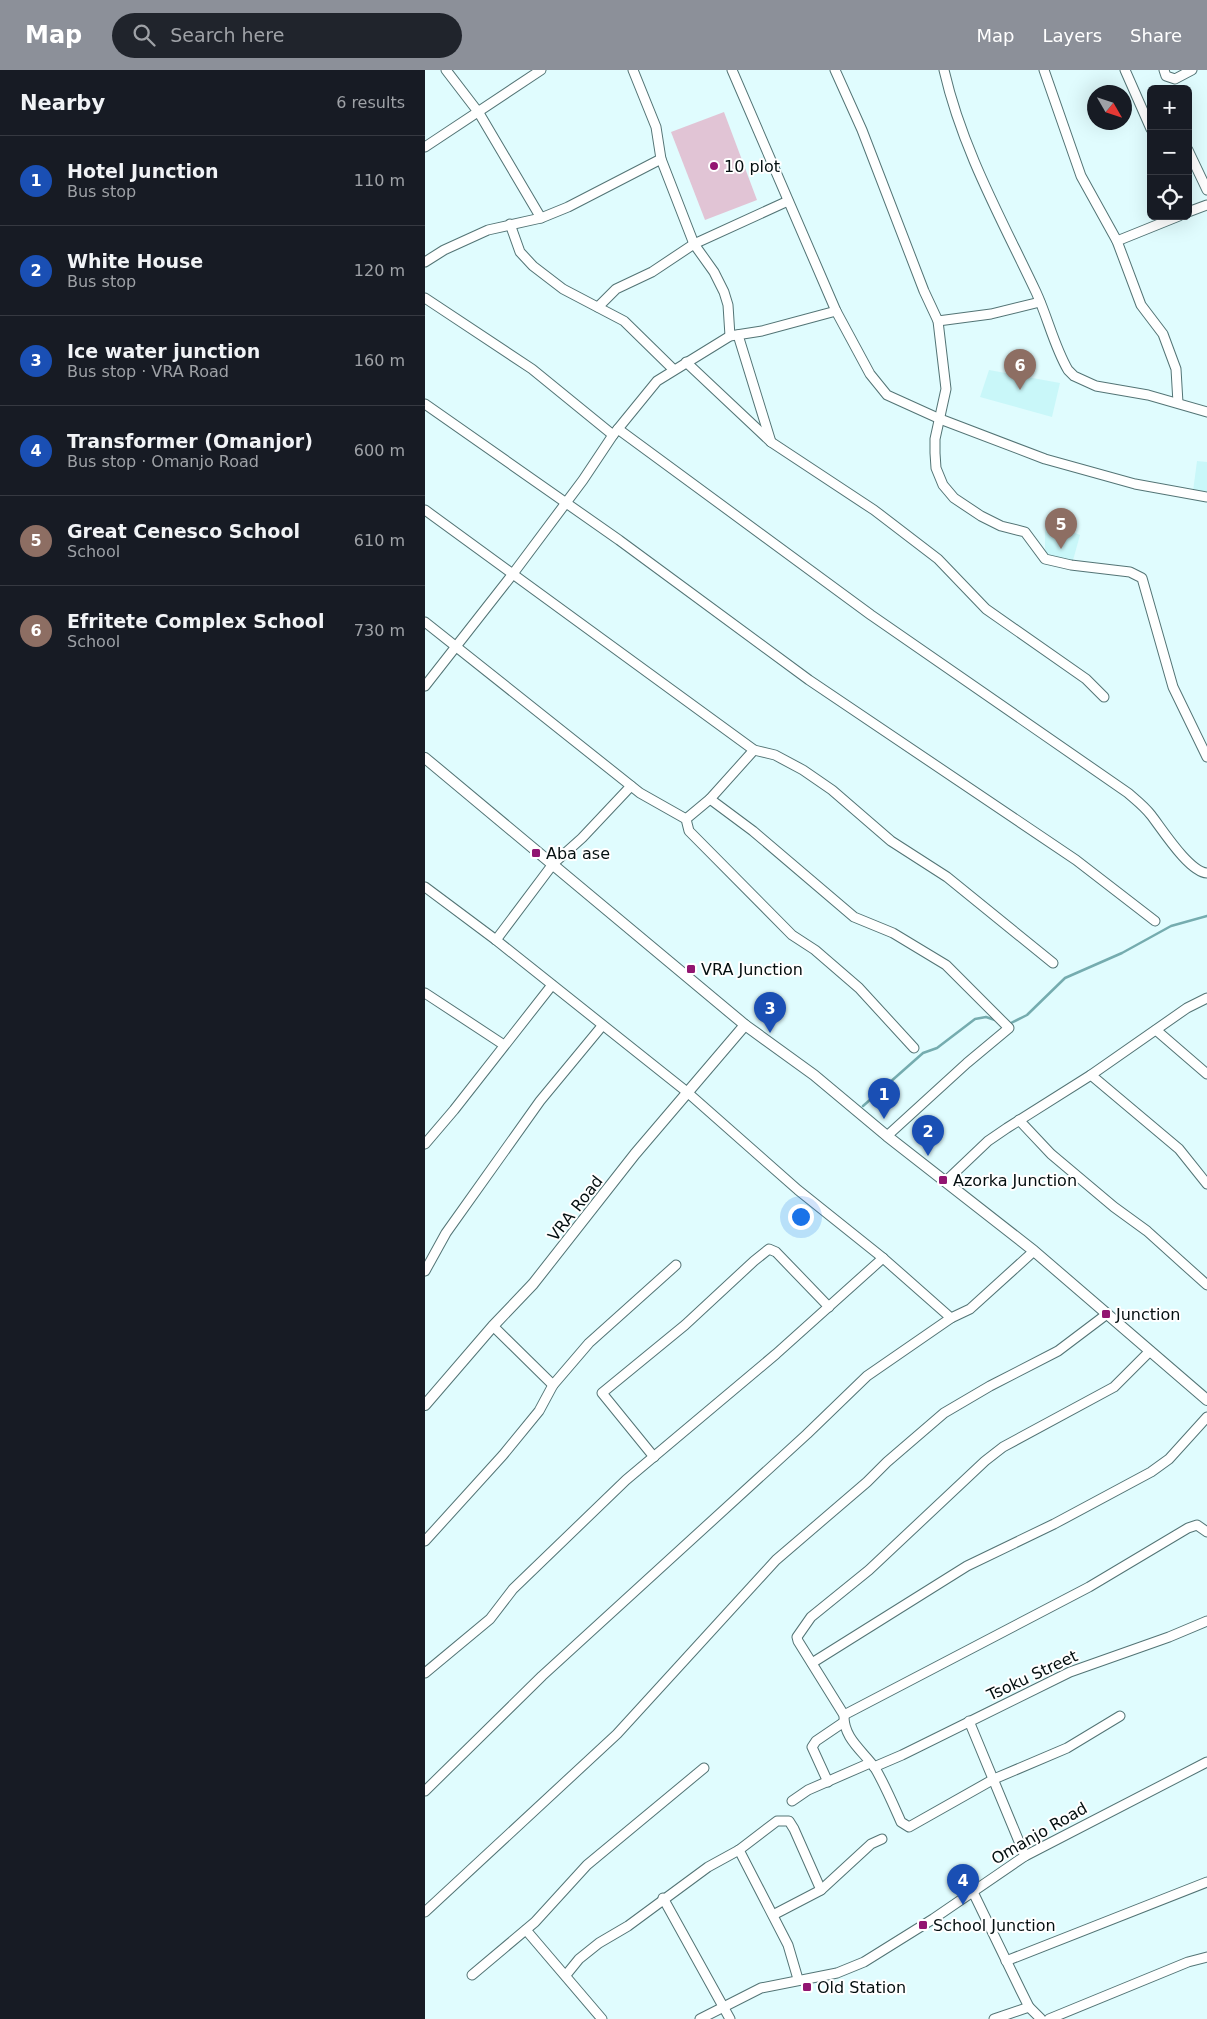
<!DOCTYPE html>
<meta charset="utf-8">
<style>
:root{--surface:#171b24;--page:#20242c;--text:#f1f3f6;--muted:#9ea1a6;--line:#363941;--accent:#8c9099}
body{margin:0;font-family:"DejaVu Sans",sans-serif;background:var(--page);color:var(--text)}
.controls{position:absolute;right:15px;top:15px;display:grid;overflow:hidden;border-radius:8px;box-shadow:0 5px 20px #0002}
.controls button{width:45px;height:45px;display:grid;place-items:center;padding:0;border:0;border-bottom:1px solid var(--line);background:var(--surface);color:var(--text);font:25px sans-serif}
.compass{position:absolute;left:662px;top:15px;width:45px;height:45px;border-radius:50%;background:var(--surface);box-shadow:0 5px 20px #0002;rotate:129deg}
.you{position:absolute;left:375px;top:1146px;width:18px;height:18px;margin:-12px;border:4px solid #fff;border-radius:50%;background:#1a73e8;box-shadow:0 0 0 8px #1a73e833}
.badge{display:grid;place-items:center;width:32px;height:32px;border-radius:50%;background:var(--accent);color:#fff;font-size:16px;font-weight:700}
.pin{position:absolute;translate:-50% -41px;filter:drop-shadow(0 1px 2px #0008)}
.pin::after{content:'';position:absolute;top:26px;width:18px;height:15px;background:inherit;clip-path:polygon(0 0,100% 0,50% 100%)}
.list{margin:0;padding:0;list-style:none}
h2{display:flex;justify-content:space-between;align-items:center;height:65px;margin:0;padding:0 20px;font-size:21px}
h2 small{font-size:16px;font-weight:400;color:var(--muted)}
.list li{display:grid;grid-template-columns:32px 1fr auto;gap:15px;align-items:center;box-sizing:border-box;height:90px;padding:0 20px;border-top:1px solid var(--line)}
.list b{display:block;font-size:19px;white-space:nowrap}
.list p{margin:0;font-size:16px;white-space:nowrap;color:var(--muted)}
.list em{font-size:16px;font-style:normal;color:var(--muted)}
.icon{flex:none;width:28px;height:28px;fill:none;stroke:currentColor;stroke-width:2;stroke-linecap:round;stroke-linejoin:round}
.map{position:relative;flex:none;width:782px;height:1949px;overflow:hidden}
header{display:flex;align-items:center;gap:30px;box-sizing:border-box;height:70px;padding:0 25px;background:var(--accent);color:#fff}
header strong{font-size:24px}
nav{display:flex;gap:28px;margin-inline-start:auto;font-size:18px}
.search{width:350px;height:45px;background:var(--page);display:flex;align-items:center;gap:12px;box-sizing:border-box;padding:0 18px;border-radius:28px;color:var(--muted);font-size:19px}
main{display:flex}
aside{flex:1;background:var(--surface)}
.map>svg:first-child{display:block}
.built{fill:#c9f7f9}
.green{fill:#e1c4d5}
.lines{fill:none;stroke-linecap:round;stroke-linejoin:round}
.stream{stroke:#75acaf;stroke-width:2.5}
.minor-casing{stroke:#537475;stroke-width:11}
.tertiary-casing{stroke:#537475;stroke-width:12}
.minor{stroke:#fff;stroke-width:9}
.tertiary{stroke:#fff;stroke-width:10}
.poi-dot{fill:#921571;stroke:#fff;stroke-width:2}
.labels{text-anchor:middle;stroke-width:4;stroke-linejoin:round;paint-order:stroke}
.poi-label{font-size:16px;fill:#040f10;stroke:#fff;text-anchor:start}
.street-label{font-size:16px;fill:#040f10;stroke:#fff}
</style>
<header>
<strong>Map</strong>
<div class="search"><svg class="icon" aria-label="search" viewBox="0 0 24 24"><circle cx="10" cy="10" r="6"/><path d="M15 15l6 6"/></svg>Search here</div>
<nav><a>Map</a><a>Layers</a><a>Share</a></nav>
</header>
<main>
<aside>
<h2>Nearby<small>6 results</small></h2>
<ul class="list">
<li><span class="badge" style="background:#1a4fb4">1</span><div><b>Hotel Junction</b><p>Bus stop</p></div><em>110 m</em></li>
<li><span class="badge" style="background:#1a4fb4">2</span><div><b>White House</b><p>Bus stop</p></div><em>120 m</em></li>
<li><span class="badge" style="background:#1a4fb4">3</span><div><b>Ice water junction</b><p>Bus stop · VRA Road</p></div><em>160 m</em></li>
<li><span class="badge" style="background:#1a4fb4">4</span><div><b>Transformer (Omanjor)</b><p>Bus stop · Omanjo Road</p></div><em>600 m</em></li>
<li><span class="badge" style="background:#8d6e63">5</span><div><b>Great Cenesco School</b><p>School</p></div><em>610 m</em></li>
<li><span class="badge" style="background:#8d6e63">6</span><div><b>Efritete Complex School</b><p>School</p></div><em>730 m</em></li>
</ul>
</aside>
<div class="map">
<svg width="782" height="1949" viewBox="0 0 782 1949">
<rect width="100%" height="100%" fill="#e0fcfe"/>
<g class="built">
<polygon points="564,300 635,313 627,347 555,327"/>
<polygon points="772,391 782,392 782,423 768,421"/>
<polygon points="620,451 655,465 647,494 620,487"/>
</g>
<polygon class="green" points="299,42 332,130 280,150 246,62"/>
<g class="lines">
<g class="stream">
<polyline points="584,954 602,945 640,908 697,883 746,856 782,846"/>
<polyline points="438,1036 498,983 512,978 550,949 561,947 570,950"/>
</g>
<g class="minor-casing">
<g id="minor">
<polyline points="21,0 54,43 116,148"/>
<polyline points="208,0 231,57 236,89 269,174 289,202 299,222 303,235 305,266"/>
<polyline points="307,0 411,241 445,304 462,325 515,349 620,389 710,414 782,427"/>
<polyline points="410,0 437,60 499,221 513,251 521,319 510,369 510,383 511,398 518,415 529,428 556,446 576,456 600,462 620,489 646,495 705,502 717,508 748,617 782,687"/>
<path d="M519 0C537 79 577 150 611 222 623 248 629 276 643 300L649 306 671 316 723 325 782 342"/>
<polyline points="619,0 656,106 692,171 716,235 738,264 751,299 753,333"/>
<polyline points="700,0 726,59"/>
<polyline points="739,0 741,6 750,9 767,0"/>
<polyline points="0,77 116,0"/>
<polyline points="763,80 782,120"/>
<polyline points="763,142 782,135"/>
<polyline points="85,154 95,182 108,196 138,219 199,251 248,299"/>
<polyline points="692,171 754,146"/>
<polyline points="0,192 19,180 63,160 116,148 143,137 236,89"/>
<polyline points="0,228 107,299 188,365"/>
<polyline points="173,237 191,219 227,202 269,174 363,131"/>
<polyline points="513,251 566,244 615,232"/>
<polyline points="313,265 346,372"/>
<polyline points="261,292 346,372 449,440 513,489 561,539 661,609 679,627"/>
<polyline points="0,334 194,470 384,610 651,790 730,851"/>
<path d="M193 359 446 545 703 723C711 730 719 736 726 745 737 759 764 802 782 803"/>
<polyline points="0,440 329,680 350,685 378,700 407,720 466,771 522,807 628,893"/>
<polyline points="0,552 215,723 261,749 264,761 367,865 390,880 434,918 489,978"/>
<polyline points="0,616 87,505 158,410 188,365 232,311 305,266 337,261 411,241"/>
<polyline points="285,729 328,761 429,847 468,863 521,895 584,958 542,993 462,1066"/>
<polyline points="261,749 285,729 329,680"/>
<polyline points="0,817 71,870 262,1022 373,1120 458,1188 526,1248"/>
<polyline points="71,870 128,794 157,768 206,716"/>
<polyline points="0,923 79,975"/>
<polyline points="731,960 782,1004"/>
<polyline points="666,1005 754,1079 782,1114"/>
<polyline points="594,1050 626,1084 689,1137 722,1161 782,1215"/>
<polyline points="0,1074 29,1040 127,915"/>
<polyline points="521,1111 563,1071 582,1058 666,1005 762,938 782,928"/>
<polyline points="0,1201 21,1163 115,1031 177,956"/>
<polyline points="68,1256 128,1315"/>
<polyline points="229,1387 177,1323 260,1255 329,1191 344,1179 351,1182 404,1237"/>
<polyline points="0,1471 78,1385 114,1341 128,1315 164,1273 251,1195"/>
<polyline points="387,1593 542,1496 629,1454 726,1402 744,1389 782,1347"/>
<polyline points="0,1603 65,1549 88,1519 201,1410 351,1284 458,1188"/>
<polyline points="419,1645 664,1517 763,1458 772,1455 782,1462"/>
<path d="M695 1646 642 1678 569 1709 484 1757 476 1752C468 1734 460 1715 450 1698 438 1681 418 1668 419 1645L373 1571 372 1567 386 1547 444 1500 560 1391 578 1377 689 1317 725 1281"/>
<polyline points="544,1651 600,1786"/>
<polyline points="449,1697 477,1685 645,1602 744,1567 782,1551"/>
<polyline points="403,1712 387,1677 391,1671 419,1652"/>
<polyline points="0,1721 117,1606 382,1364 442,1306 526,1248 545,1239 609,1181"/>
<polyline points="367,1731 383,1720 445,1693"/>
<polyline points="314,1780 363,1875 373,1909"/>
<polyline points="547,1820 596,1921 604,1937 616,1949"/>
<polyline points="238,1828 305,1949"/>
<polyline points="0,1842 192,1664 351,1490 442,1412 462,1392 519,1343 565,1316 633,1281 682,1244"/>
<polyline points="348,1845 396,1820 446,1774 457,1769"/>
<polyline points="101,1860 177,1949"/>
<polyline points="581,1891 782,1812"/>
<polyline points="47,1905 110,1852 162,1795 279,1698"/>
<polyline points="141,1905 154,1889 174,1873 203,1856 283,1797 314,1780 352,1751 364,1751 369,1759 396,1820"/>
<polyline points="275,1949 336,1918 412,1903 439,1892 508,1849 600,1786 782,1692"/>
<polyline points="569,1949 604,1937"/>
<polyline points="624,1949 763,1892 782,1887"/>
</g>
</g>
<g class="tertiary-casing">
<g id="tertiary">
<polyline points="0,688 320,955 389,1005 462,1066 609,1181 782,1330"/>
<polyline points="0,1335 68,1256 108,1214 210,1084 320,955"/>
</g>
</g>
<use href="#minor" class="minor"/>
<use href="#tertiary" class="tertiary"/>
</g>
<g class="poi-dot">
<circle cx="289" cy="96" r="5"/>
<rect x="106" y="778" width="10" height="10" rx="2.5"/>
<rect x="261" y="894" width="10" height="10" rx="2.5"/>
<rect x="513" y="1105" width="10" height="10" rx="2.5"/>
<rect x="676" y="1239" width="10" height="10" rx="2.5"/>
<rect x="493" y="1850" width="10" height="10" rx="2.5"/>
<rect x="377" y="1912" width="10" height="10" rx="2.5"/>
</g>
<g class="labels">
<g class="poi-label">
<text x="299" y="102">10 plot</text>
<text x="121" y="789">Aba ase</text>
<text x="276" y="905">VRA Junction</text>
<text x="528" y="1116">Azorka Junction</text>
<text x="691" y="1250">Junction</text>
<text x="508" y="1861">School Junction</text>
<text x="392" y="1923">Old Station</text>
</g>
<g class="street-label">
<text transform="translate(150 1138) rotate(-52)" y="6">VRA Road</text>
<text transform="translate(607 1605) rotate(-25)" y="6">Tsoku Street</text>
<text transform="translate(614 1763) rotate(-30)" y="6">Omanjo Road</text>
</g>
</g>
</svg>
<div class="controls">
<button>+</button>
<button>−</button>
<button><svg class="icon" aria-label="locate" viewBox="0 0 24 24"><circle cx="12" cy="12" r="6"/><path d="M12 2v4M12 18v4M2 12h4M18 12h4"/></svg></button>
</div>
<svg class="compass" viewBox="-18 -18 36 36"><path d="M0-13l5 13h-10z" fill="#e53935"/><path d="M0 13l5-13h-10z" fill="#9ea1a6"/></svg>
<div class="you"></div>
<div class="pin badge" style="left:459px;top:1049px;background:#1a4fb4">1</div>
<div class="pin badge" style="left:503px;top:1086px;background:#1a4fb4">2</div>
<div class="pin badge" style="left:345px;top:963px;background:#1a4fb4">3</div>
<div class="pin badge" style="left:538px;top:1835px;background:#1a4fb4">4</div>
<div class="pin badge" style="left:636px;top:479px;background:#8d6e63">5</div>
<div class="pin badge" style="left:595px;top:320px;background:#8d6e63">6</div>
</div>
</main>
